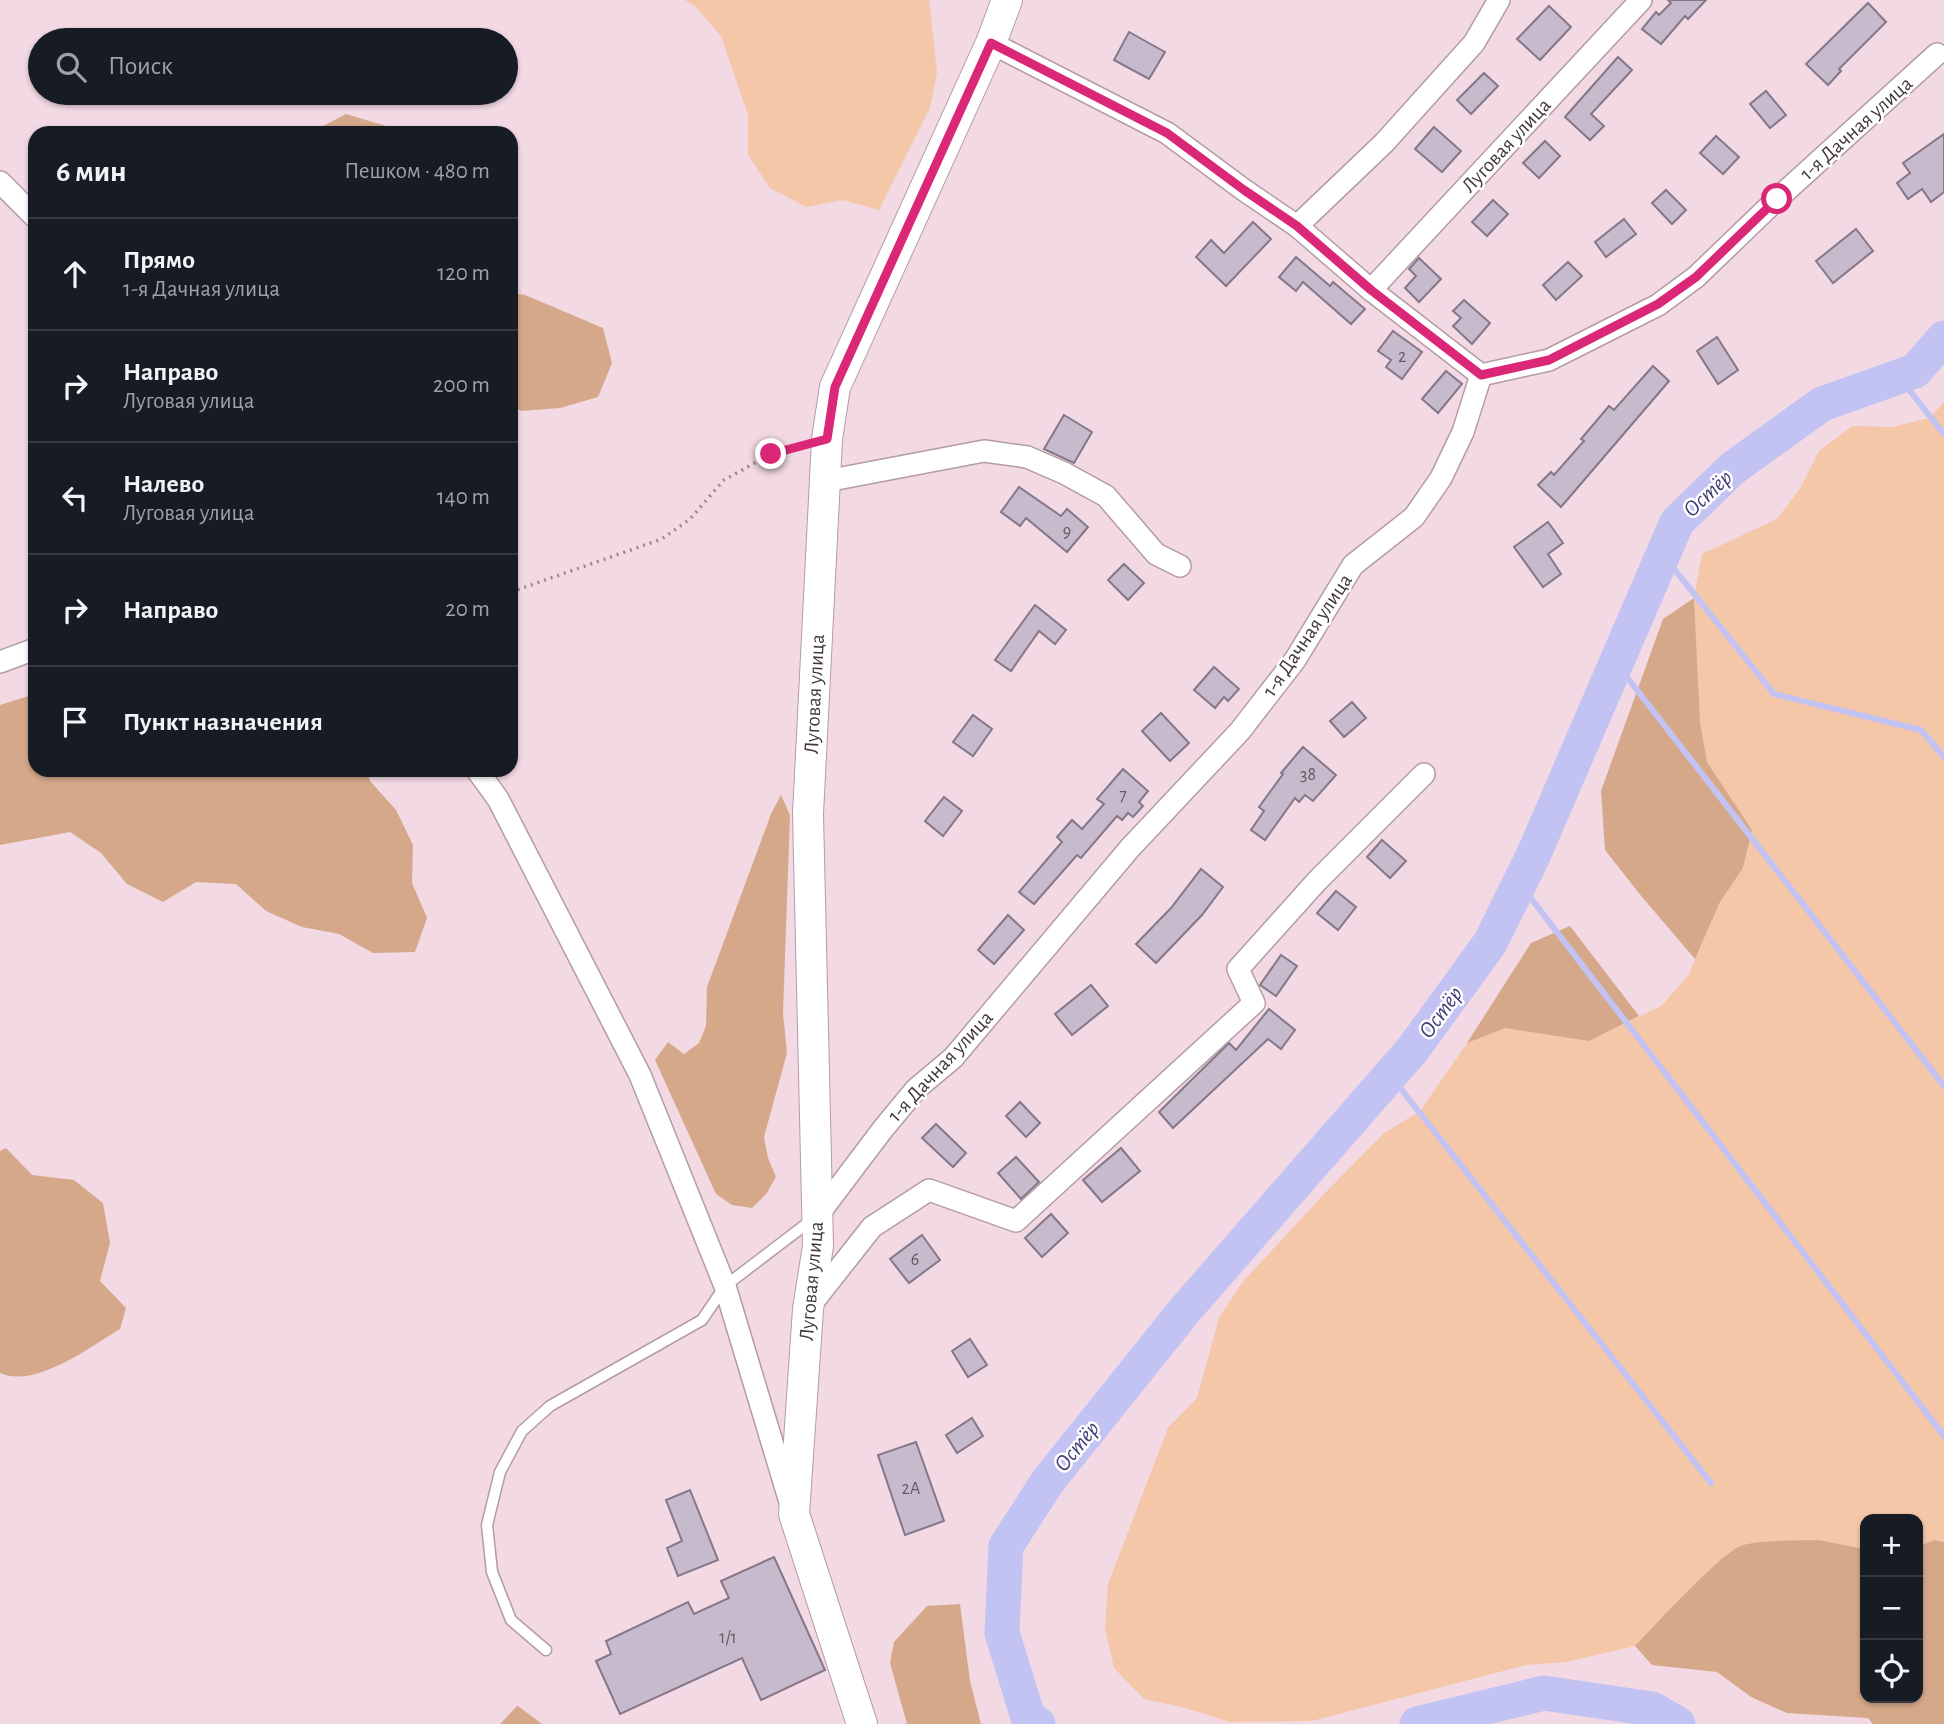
<!DOCTYPE html>
<html lang="ru">
<meta charset="utf-8">
<style>
:root{--surface:#171b24;--page:#20242c;--text:#f1f3f6;--muted:#9ea1a6;--line:#363941}
body{margin:0;font-family:"Alegreya Sans",sans-serif;background:var(--page);color:var(--text)}
.controls{position:absolute;right:21px;bottom:21px;display:grid;overflow:hidden;border-radius:14px;box-shadow:0 2px 5px #0004}
.controls button{width:63px;height:63px;display:grid;place-items:center;padding:0;border:0;border-bottom:2px solid var(--line);background:var(--surface);color:var(--text);font:35px sans-serif}
.stop{position:absolute;width:21px;height:21px;margin:-16px;border:5px solid #db2777;border-radius:50%;background:#fff}
.stop.end{background:#db2777;border-color:#fff;box-shadow:0 2px 7px #0008}
.list{margin:0;padding:0;list-style:none}
h2{display:flex;justify-content:space-between;align-items:center;height:91px;margin:0;padding:0 28px;font-size:30px}
h2 small{font-size:23px;font-weight:400;color:var(--muted)}
.list li{display:grid;grid-template-columns:46px 1fr auto;gap:21px;align-items:center;box-sizing:border-box;height:112px;padding:0 28px;border-top:2px solid var(--line)}
.list b{display:block;font-size:26px;white-space:nowrap}
.list p{margin:0;font-size:23px;white-space:nowrap;color:var(--muted)}
.list em{font-size:23px;font-style:normal;color:var(--muted)}
.icon{flex:none;width:38px;height:38px;fill:none;stroke:currentColor;stroke-width:2;stroke-linecap:round;stroke-linejoin:round}
.map{position:relative;flex:none;width:1944px;height:1724px;overflow:hidden}
.search{position:absolute;background:var(--surface);box-shadow:0 2px 5px #0004;left:28px;top:28px;width:490px;height:77px;display:flex;align-items:center;gap:18px;box-sizing:border-box;padding:0 24px;border-radius:38px;color:var(--muted);font-size:26px}
.panel{position:absolute;background:var(--surface);box-shadow:0 2px 5px #0004;left:28px;top:126px;width:490px;height:651px;border-radius:21px}
.map>svg:first-child{display:block}
.green{fill:#f4c7a8}
.forest{fill:#d5a88a}
.lines{fill:none;stroke-linecap:round;stroke-linejoin:round}
.stream{stroke:#c3c3f3;stroke-width:6}
.river{stroke:#c3c3f3;stroke-width:35}
.building{fill:#c8bacd;stroke:#847788;stroke-width:2}
.lane-casing{stroke:#b39ca6;stroke-width:13}
.street-casing{stroke:#b39ca6;stroke-width:24}
.secondary-casing{stroke:#b39ca6;stroke-width:32}
.path{stroke:#9b8990;stroke-width:3.5;stroke-dasharray:2 5;stroke-linecap:butt}
.lane{stroke:#fff;stroke-width:10}
.street{stroke:#fff;stroke-width:21}
.secondary{stroke:#fff;stroke-width:30}
.route{stroke:#db2777;stroke-width:9}
.labels{text-anchor:middle;stroke-width:5;stroke-linejoin:round;paint-order:stroke}
.number-label{font-size:18px;fill:#645860}
.street-label{font-size:21px;fill:#42383c;stroke:#fff}
.water-label{font-size:23px;font-style:italic;fill:#413c76;stroke:#fff}
</style>
<div class="map">
<svg width="1944" height="1724" viewBox="0 0 1944 1724">
<rect width="100%" height="100%" fill="#f2d9e3"/>
<g class="green">
<polygon points="685,0 929,0 937,72 930,108 879,210 843,200 806,207 770,188 748,155 748,115 721,36 696,7"/>
<polygon points="1944,402 1944,1542 1934,1540 1918,1547 1918,1519 1865,1519 1865,1549 1819,1540 1779,1541 1740,1546 1711,1569 1635,1646 1566,1662 1526,1665 1312,1721 1230,1722 1182,1707 1144,1699 1114,1668 1105,1628 1108,1584 1168,1428 1197,1398 1219,1318 1241,1284 1324,1194 1383,1134 1420,1111 1467,1043 1505,1027 1589,1041 1661,1006 1688,976 1720,902 1743,868 1752,830 1707,762 1700,722 1695,638 1694,598 1702,554 1777,519 1801,487 1819,451 1852,426 1892,427 1929,418"/>
</g>
<g class="forest">
<polygon points="346,114 386,126 389,133 310,133"/>
<polygon points="511,293 525,295 603,328 612,363 598,397 560,408 521,411 511,404"/>
<polygon points="1694,598 1700,722 1707,762 1752,830 1743,868 1720,902 1695,959 1642,897 1605,850 1601,791 1663,619"/>
<polygon points="35,694 35,770 367,770 370,781 396,810 413,845 412,883 427,918 415,952 373,953 339,934 302,927 266,911 236,884 196,882 163,902 127,884 101,853 70,832 0,845 0,705"/>
<polygon points="781,795 790,815 783,1013 787,1053 764,1137 768,1158 776,1177 766,1194 752,1208 732,1205 716,1194 655,1060 668,1042 684,1054 699,1043 706,1026 707,987 771,814"/>
<polygon points="1570,926 1639,1016 1589,1041 1505,1028 1467,1043 1531,943"/>
<path d="M6 1148 32 1175 74 1180 103 1203 110 1243 100 1281 126 1308 120 1329C90 1347 35 1389 0 1373V1151Z"/>
<path d="M1819 1540 1865 1549V1698H1918V1547L1934 1540 1944 1542V1724H1873L1868 1718 1787 1713 1751 1697 1717 1672 1652 1665 1635 1646C1653 1628 1723 1550 1743 1545 1767 1539 1794 1541 1819 1540Z"/>
<polygon points="960,1604 970,1681 981,1724 907,1724 890,1663 894,1642 927,1606"/>
<polygon points="518,1705 518,1706 542,1724 500,1724"/>
</g>
<g class="lines">
<g class="stream">
<polyline points="1899,377 1944,434"/>
<polyline points="1663,555 1774,694 1921,730 1944,757"/>
<polyline points="1616,663 1944,1086"/>
<polyline points="1520,884 1944,1436"/>
<polyline points="1390,1075 1711,1483"/>
</g>
<g class="river">
<polyline points="1038,1724 1028,1717 1002,1633 1006,1546 1048,1481 1185,1310 1413,1049 1490,943 1533,856 1677,522 1733,468 1822,404 1915,371 1944,338"/>
<polyline points="1417,1724 1544,1693 1652,1709 1678,1724"/>
</g>
</g>
<g class="building">
<polygon points="1668,0 1706,0 1688,19 1685,16 1661,44 1642,29 1656,12 1659,15 1671,3"/>
<polygon points="1868,3 1886,22 1839,69 1841,71 1828,85 1806,64"/>
<polygon points="1549,6 1571,27 1540,60 1517,39"/>
<polygon points="1129,32 1165,52 1149,79 1114,60"/>
<polygon points="1618,57 1632,70 1591,114 1604,126 1590,140 1565,117"/>
<polygon points="1484,73 1498,86 1471,114 1457,100"/>
<polygon points="1766,91 1786,115 1770,128 1750,104"/>
<polygon points="1434,127 1461,151 1442,172 1415,149"/>
<polygon points="1944,134 1944,192 1931,202 1922,189 1908,199 1897,183 1910,173 1903,163"/>
<polygon points="1716,136 1739,157 1723,174 1700,153"/>
<polygon points="1545,141 1560,156 1539,178 1523,163"/>
<polygon points="1666,190 1686,210 1672,224 1652,203"/>
<polygon points="1493,200 1508,214 1487,236 1472,222"/>
<polygon points="1624,219 1636,234 1606,257 1595,242"/>
<polygon points="1253,222 1271,239 1226,286 1196,257 1211,240 1224,253"/>
<polygon points="1856,229 1873,251 1833,283 1816,261"/>
<polygon points="1296,257 1330,286 1333,282 1365,309 1351,324 1303,282 1296,291 1279,277"/>
<polygon points="1419,258 1441,279 1419,302 1405,288 1416,276 1409,269"/>
<polygon points="1568,262 1582,276 1556,300 1543,285"/>
<polygon points="1464,300 1490,323 1472,344 1453,326 1461,318 1453,311"/>
<polygon points="1393,331 1422,352 1402,379 1386,367 1391,360 1378,351"/>
<polygon points="1717,337 1738,370 1718,384 1697,351"/>
<polygon points="1653,366 1669,381 1561,507 1538,485 1551,472 1554,475 1584,441 1581,439 1609,406 1614,410"/>
<polygon points="1446,371 1462,384 1438,413 1422,399"/>
<polygon points="1064,415 1092,432 1074,463 1044,449"/>
<polygon points="1019,487 1061,516 1067,509 1088,527 1067,552 1026,518 1020,526 1001,512"/>
<polygon points="1548,522 1563,543 1548,554 1561,574 1543,587 1514,547"/>
<polygon points="1124,564 1144,583 1128,600 1108,580"/>
<polygon points="1035,605 1066,630 1055,644 1039,631 1011,671 995,660"/>
<polygon points="1214,667 1239,689 1228,701 1224,697 1215,708 1194,690"/>
<polygon points="1352,702 1366,718 1344,737 1330,721"/>
<polygon points="1161,713 1189,743 1170,761 1142,731"/>
<polygon points="973,715 992,729 973,756 953,742"/>
<polygon points="1303,747 1336,775 1313,801 1305,795 1299,802 1295,798 1265,840 1251,830 1264,811 1259,807 1283,774 1281,773"/>
<polygon points="1123,769 1148,791 1139,802 1143,806 1133,817 1128,813 1122,820 1117,816 1081,858 1077,855 1034,904 1019,892 1062,842 1057,837 1072,820 1082,829 1104,804 1097,799"/>
<polygon points="944,797 962,811 943,836 925,821"/>
<polygon points="1382,840 1406,861 1390,878 1367,857"/>
<polygon points="1201,869 1223,887 1202,915 1156,963 1136,944 1171,908"/>
<polygon points="1336,891 1356,907 1338,930 1317,913"/>
<polygon points="1008,915 1024,930 994,964 978,950"/>
<polygon points="1281,955 1297,966 1276,996 1260,985"/>
<polygon points="1091,985 1108,1006 1072,1035 1055,1014"/>
<polygon points="1269,1009 1295,1030 1281,1049 1268,1039 1173,1128 1159,1112 1229,1043 1236,1050"/>
<polygon points="1020,1102 1040,1123 1026,1137 1006,1116"/>
<polygon points="936,1124 966,1153 953,1167 922,1138"/>
<polygon points="1121,1148 1140,1171 1102,1202 1083,1180"/>
<polygon points="1016,1157 1039,1182 1021,1199 998,1173"/>
<polygon points="1051,1214 1068,1233 1042,1257 1025,1238"/>
<polygon points="922,1235 940,1260 909,1283 890,1259"/>
<polygon points="970,1339 987,1365 968,1377 952,1351"/>
<polygon points="972,1418 983,1436 957,1453 946,1435"/>
<polygon points="916,1442 944,1521 905,1535 878,1455"/>
<polygon points="690,1490 718,1560 678,1576 667,1548 682,1541 666,1500"/>
<polygon points="774,1557 825,1670 761,1700 742,1658 620,1714 596,1661 611,1654 606,1641 688,1602 694,1614 729,1598 721,1581"/>
</g>
<g class="lines">
<g class="lane-casing">
<polyline id="lane" points="546,1650 511,1620 492,1572 487,1525 500,1472 522,1431 550,1406 702,1320 725,1286 813,1219"/>
</g>
<g class="street-casing">
<g id="street">
<polyline points="991,43 1167,133 1244,190 1297,226 1371,290 1481,375"/>
<polyline points="0,182 35,217"/>
<polyline points="1297,226 1384,143 1474,43 1499,0"/>
<polyline points="1371,290 1641,0"/>
<polyline points="1481,375 1549,360 1658,305 1696,277 1777,199 1937,54"/>
<polyline points="826,481 984,451 1027,457 1064,473 1106,496 1156,554 1180,566"/>
<polyline points="0,662 35,649"/>
<polyline points="477,770 498,799 640,1075 725,1286 790,1502"/>
<polyline points="818,1215 883,1129 916,1089 953,1058 1130,848 1240,731 1295,660 1353,565 1414,517 1441,478 1463,432 1481,375"/>
<polyline points="809,1307 872,1227 929,1190 1016,1221 1254,1003 1238,969 1317,881 1424,774"/>
</g>
</g>
<g class="secondary-casing">
<polyline id="secondary" points="862,1724 794,1514 808,1309 818,1246 808,814 827,439 835,387 991,43 1007,0"/>
</g>
<polyline class="path" points="511,592 662,539 690,519 724,480 771,454 801,446"/>
<use href="#lane" class="lane"/>
<use href="#street" class="street"/>
<use href="#secondary" class="secondary"/>
</g>
<g class="lines">
<polyline class="route" points="771,454 827,439 835,387 991,43 1167,133 1244,190 1297,226 1371,290 1481,375 1549,360 1658,304 1696,277 1777,199"/>
</g>
<g class="labels">
<g class="number-label">
<text x="1402" y="362">2</text>
<text x="1067" y="537">9</text>
<text x="1308" y="780">38</text>
<text x="1123" y="801">7</text>
<text x="915" y="1265">6</text>
<text x="911" y="1494">2А</text>
<text x="728" y="1643">1/1</text>
</g>
<g class="street-label">
<text transform="translate(1856 128) rotate(-42)" y="7">1-я Дачная улица</text>
<text transform="translate(1506 145) rotate(-47)" y="7">Луговая улица</text>
<text transform="translate(1307 635) rotate(-56)" y="7">1-я Дачная улица</text>
<text transform="translate(814 694) rotate(-87)" y="7">Луговая улица</text>
<text transform="translate(940 1066) rotate(-47)" y="7">1-я Дачная улица</text>
<text transform="translate(811 1281) rotate(-85)" y="7">Луговая улица</text>
</g>
<g class="water-label">
<text transform="translate(1707 493) rotate(-43)" y="8">Остёр</text>
<text transform="translate(1440 1012) rotate(-54)" y="8">Остёр</text>
<text transform="translate(1076 1446) rotate(-51)" y="8">Остёр</text>
</g>
</g>
</svg>
<div class="controls">
<button>+</button>
<button>−</button>
<button><svg class="icon" aria-label="locate" viewBox="0 0 24 24"><circle cx="12" cy="12" r="6"/><path d="M12 2v4M12 18v4M2 12h4M18 12h4"/></svg></button>
</div>
<div class="stop" style="left:1777px;top:199px"></div>
<div class="stop end" style="left:771px;top:454px"></div>
<div class="search"><svg class="icon" aria-label="search" viewBox="0 0 24 24"><circle cx="10" cy="10" r="6"/><path d="M15 15l6 6"/></svg>Поиск</div>
<section class="panel">
<h2>6 мин<small>Пешком · 480 m</small></h2>
<ul class="list">
<li><svg class="icon" aria-label="ahead" viewBox="0 0 24 24"><path d="M12 20V5M6 11l6-6 6 6"/></svg><div><b>Прямо</b><p>1-я Дачная улица</p></div><em>120 m</em></li>
<li><svg class="icon" aria-label="right" viewBox="0 0 24 24"><path d="M7 20v-9h11M14 6l5 5-5 5"/></svg><div><b>Направо</b><p>Луговая улица</p></div><em>200 m</em></li>
<li><svg class="icon" aria-label="left" viewBox="0 0 24 24"><path d="M17 20v-9H6M10 6l-5 5 5 5"/></svg><div><b>Налево</b><p>Луговая улица</p></div><em>140 m</em></li>
<li><svg class="icon" aria-label="right" viewBox="0 0 24 24"><path d="M7 20v-9h11M14 6l5 5-5 5"/></svg><div><b>Направо</b></div><em>20 m</em></li>
<li><svg class="icon" aria-label="arrive" viewBox="0 0 24 24"><path d="M6 21V4h12l-3 4 3 4H6"/></svg><div><b>Пункт назначения</b></div></li>
</ul>
</section>
</div>
